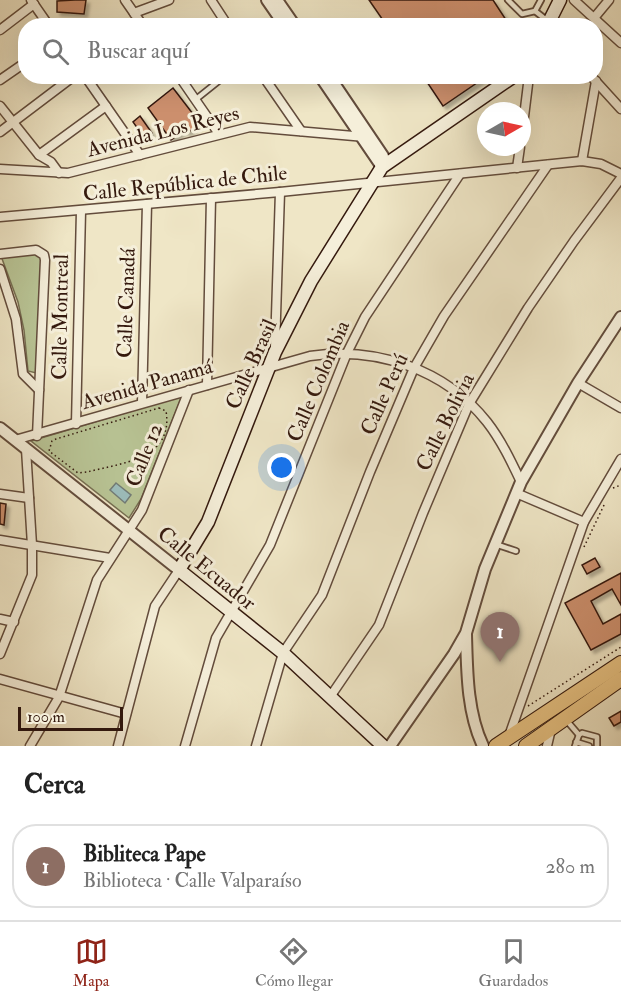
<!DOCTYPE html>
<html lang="es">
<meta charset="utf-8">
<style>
:root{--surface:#fff;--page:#f2f2f2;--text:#222;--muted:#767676;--line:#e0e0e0;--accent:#8f2418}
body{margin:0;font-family:"IM FELL Double Pica",serif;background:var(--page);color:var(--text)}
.compass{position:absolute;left:477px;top:102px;width:54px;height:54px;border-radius:50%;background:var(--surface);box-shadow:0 6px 24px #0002;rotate:81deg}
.scale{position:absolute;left:18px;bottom:15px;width:105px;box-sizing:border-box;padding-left:6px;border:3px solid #34190e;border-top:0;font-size:16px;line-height:21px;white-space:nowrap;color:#34190e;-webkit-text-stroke:4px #f5efda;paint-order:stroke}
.you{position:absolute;left:282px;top:468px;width:21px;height:21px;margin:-15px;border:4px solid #fff;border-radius:50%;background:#1a73e8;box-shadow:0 0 0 9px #1a73e833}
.badge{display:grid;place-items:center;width:39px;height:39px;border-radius:50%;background:var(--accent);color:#fff;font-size:20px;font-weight:700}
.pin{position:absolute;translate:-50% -50px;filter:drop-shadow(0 2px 3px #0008)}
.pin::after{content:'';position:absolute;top:32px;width:21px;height:18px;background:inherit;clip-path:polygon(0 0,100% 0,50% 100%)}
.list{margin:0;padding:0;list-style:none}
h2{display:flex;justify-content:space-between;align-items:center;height:78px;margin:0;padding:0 24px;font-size:26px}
h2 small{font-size:20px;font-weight:400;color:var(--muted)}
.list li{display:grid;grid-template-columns:39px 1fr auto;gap:18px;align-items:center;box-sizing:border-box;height:84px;margin:0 12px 12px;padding:0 12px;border:2px solid var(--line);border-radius:24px}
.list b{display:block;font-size:22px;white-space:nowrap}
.list p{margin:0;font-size:20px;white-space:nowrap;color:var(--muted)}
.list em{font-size:20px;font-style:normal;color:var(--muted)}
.icon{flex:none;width:33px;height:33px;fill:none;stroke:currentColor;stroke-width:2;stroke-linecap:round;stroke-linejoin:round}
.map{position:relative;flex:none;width:621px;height:746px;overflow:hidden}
.search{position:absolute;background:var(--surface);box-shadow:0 6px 24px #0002;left:18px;right:18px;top:18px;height:66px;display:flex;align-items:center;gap:15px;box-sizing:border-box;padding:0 21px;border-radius:24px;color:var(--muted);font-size:22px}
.sheet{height:174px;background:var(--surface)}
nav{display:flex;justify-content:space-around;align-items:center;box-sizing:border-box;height:84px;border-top:2px solid var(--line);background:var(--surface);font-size:16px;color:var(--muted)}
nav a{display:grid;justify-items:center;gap:3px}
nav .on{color:var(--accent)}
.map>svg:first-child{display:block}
.green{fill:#b9c596;stroke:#766f52;stroke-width:1.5}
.water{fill:#9cbebd;stroke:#727c77;stroke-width:1.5}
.building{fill:#cc8f6d;stroke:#34190e;stroke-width:1.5;filter:url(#shadow)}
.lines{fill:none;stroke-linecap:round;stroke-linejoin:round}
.service-casing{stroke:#634c3c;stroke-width:8}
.minor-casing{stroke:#634c3c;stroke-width:11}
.tertiary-casing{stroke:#634c3c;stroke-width:14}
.secondary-casing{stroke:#34190e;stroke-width:15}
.trunk-casing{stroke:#34190e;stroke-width:16}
.path{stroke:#34190e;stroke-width:1.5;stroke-dasharray:1.5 3;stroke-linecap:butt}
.service{stroke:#f5efda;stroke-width:4.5}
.minor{stroke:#f5efda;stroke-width:8}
.tertiary{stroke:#f5efda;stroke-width:10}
.secondary{stroke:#f5efda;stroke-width:12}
.trunk{stroke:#e8c383;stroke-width:14}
.labels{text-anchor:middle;stroke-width:6;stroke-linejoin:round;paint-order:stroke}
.street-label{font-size:21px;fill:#34190e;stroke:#f5efda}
</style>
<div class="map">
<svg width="621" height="746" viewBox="0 0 621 746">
<defs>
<filter id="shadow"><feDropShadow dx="3.5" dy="3.5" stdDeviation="1.5" flood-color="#0004"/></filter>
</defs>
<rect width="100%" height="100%" fill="#efe6c6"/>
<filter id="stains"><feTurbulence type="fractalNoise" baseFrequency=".00333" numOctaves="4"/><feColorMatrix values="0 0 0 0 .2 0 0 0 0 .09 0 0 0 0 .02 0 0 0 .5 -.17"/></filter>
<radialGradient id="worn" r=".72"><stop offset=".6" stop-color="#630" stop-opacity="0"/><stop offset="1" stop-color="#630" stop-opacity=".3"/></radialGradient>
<g class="green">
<polygon points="38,253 41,256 38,370 36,373 28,371 24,330 18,302 1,256"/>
<polygon points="182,396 141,499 129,518 31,441"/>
</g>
<polygon class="water" points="116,483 131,495 125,503 110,490"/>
<g class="building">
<polygon points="75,0 86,0 84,14 57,12 57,1"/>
<polygon points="369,0 493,0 510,26 387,26"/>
<polygon points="423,76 487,76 443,106"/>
<polygon points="173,88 193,114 196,112 203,122 187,133 185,130 171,140 148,108"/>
<polygon points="140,116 152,133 145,139 133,122"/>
<polygon points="0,503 6,504 4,525 0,524"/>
<polygon points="595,558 600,567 587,574 582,565"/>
<polygon points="621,573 621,605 612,589 591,601 603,624 621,614 621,634 591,650 565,603"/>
<polygon points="621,711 621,722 614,726 609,718"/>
</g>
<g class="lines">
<g class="service-casing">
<g id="service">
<polyline points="508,0 522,14 535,11 541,0"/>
<polyline points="535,11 549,22"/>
<polyline points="195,100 225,76"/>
<polyline points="495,544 516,551"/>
<polyline points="567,721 579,735"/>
<polyline points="576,742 589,746"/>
<polyline points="575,746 579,735 582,733 597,737 597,746"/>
</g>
</g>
<g class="minor-casing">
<g id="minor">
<polyline points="31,0 49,26"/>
<polyline points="125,0 143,26"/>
<polyline points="211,0 228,26"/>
<polyline points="574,0 621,43"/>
<polyline points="134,13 169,0"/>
<polyline points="594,18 609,0"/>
<polyline points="0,30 34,4"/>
<polyline points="85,76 140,155"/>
<polyline points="179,76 219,134"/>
<polyline points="263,76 301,131"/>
<polyline points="591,76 621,109"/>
<polyline points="0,80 26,62"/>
<polyline points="0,106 39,155 51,162 59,173"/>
<polyline points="0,132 74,76"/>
<polyline points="522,133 529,76"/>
<polyline points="39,155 106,106"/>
<polyline points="582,161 596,81"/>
<polyline points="517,168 520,147"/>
<polyline points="0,169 68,173 250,127 365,137"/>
<polyline points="0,217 280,192 582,161 601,164 621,174"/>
<polyline points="0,254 36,250 44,255 45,260 37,436"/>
<polyline points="0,269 16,319 23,374 39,390"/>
<polyline points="275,347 280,192"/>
<polyline points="578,383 621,408"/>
<polyline points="207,385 211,198"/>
<polyline points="142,403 147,204"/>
<polyline points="76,424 81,211"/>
<path d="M15 440 310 356C376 346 445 369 487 422 501 440 511 461 521 482"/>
<polyline points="516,493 584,522"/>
<polyline points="0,494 29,498"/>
<polyline points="0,540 110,558"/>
<polyline points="0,619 14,622"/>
<polyline points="0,654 32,575 32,545 26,449"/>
<polyline points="0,679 126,714"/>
<polyline points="330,697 379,625 423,513 469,404 528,308 574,241 621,178"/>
<polyline points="509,736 584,522 621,459"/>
<polyline points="30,746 59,697 97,580 142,510 189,390"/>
<polyline points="118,746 155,606 179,570"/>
<polyline points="185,746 216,638 270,545 347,353 365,317 460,174"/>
<polyline points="256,746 283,653 322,595 370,472 414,368 444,316 548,165"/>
<polyline points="547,746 551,729"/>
</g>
</g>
<g class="tertiary-casing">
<g id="tertiary">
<polyline points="267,0 285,26"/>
<polyline points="277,0 295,26"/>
<polyline points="320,76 382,167"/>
<polyline points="329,76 383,156"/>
<polyline points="0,428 179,570"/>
<path d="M466 634C467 671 467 712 483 746"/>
<polyline points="390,746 454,654 466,633 485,569 521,482 578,383 621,317"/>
</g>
</g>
<g class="secondary-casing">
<g id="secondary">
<polyline points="547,26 560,0"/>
<polyline points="383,746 283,653 179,570 208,522 275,352 311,281 382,167 514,76"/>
</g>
</g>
<g class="trunk-casing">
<g id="trunk">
<polyline points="496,746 621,663"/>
<polyline points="526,746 621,679"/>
</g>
</g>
<g class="path">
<path d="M159 408 166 411C174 459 122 463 87 472L78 473 49 451 52 441 56 439Z"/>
<polyline points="613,488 621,485"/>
<polyline points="584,547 605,503"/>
<polyline points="528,706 621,647"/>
</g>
<use href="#service" class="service"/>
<use href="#minor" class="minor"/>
<use href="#tertiary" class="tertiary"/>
<use href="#secondary" class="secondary"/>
<use href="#trunk" class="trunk"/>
</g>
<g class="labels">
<g class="street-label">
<text transform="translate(163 131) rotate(-14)" y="7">Avenida Los Reyes</text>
<text transform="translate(185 183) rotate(-6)" y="7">Calle República de Chile</text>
<text transform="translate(126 303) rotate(-88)" y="7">Calle Canadá</text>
<text transform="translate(60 317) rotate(-89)" y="7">Calle Montreal</text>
<text transform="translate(251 364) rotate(-66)" y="7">Calle Brasil</text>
<text transform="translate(318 381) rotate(-67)" y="7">Calle Colombia</text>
<text transform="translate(147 384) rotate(-16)" y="7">Avenida Panamá</text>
<text transform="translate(384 394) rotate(-66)" y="7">Calle Perú</text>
<text transform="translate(445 422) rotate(-64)" y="7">Calle Bolivia</text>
<text transform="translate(144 455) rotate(-68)" y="7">Calle 12</text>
<text transform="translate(207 568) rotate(39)" y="7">Calle Ecuador</text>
</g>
</g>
<rect width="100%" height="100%" filter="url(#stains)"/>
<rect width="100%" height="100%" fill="url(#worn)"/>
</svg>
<svg class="compass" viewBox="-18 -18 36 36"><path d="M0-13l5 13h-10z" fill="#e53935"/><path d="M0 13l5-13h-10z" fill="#767676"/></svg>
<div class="scale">100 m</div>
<div class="you"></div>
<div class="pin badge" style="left:500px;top:662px;background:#8d6e63">1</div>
<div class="search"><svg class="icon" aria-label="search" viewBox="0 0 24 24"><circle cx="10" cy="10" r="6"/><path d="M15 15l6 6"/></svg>Buscar aquí</div>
</div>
<section class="sheet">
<h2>Cerca<small></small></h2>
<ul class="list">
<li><span class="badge" style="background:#8d6e63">1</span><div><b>Bibliteca Pape</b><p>Biblioteca · Calle Valparaíso</p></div><em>280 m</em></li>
</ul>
</section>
<nav>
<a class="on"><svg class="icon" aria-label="map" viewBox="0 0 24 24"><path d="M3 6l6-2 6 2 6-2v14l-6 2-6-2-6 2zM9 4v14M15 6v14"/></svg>Mapa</a>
<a><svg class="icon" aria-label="directions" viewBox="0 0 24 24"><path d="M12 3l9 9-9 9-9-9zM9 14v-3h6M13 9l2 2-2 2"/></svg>Cómo llegar</a>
<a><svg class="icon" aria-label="saved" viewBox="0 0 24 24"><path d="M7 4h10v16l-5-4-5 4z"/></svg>Guardados</a>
</nav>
